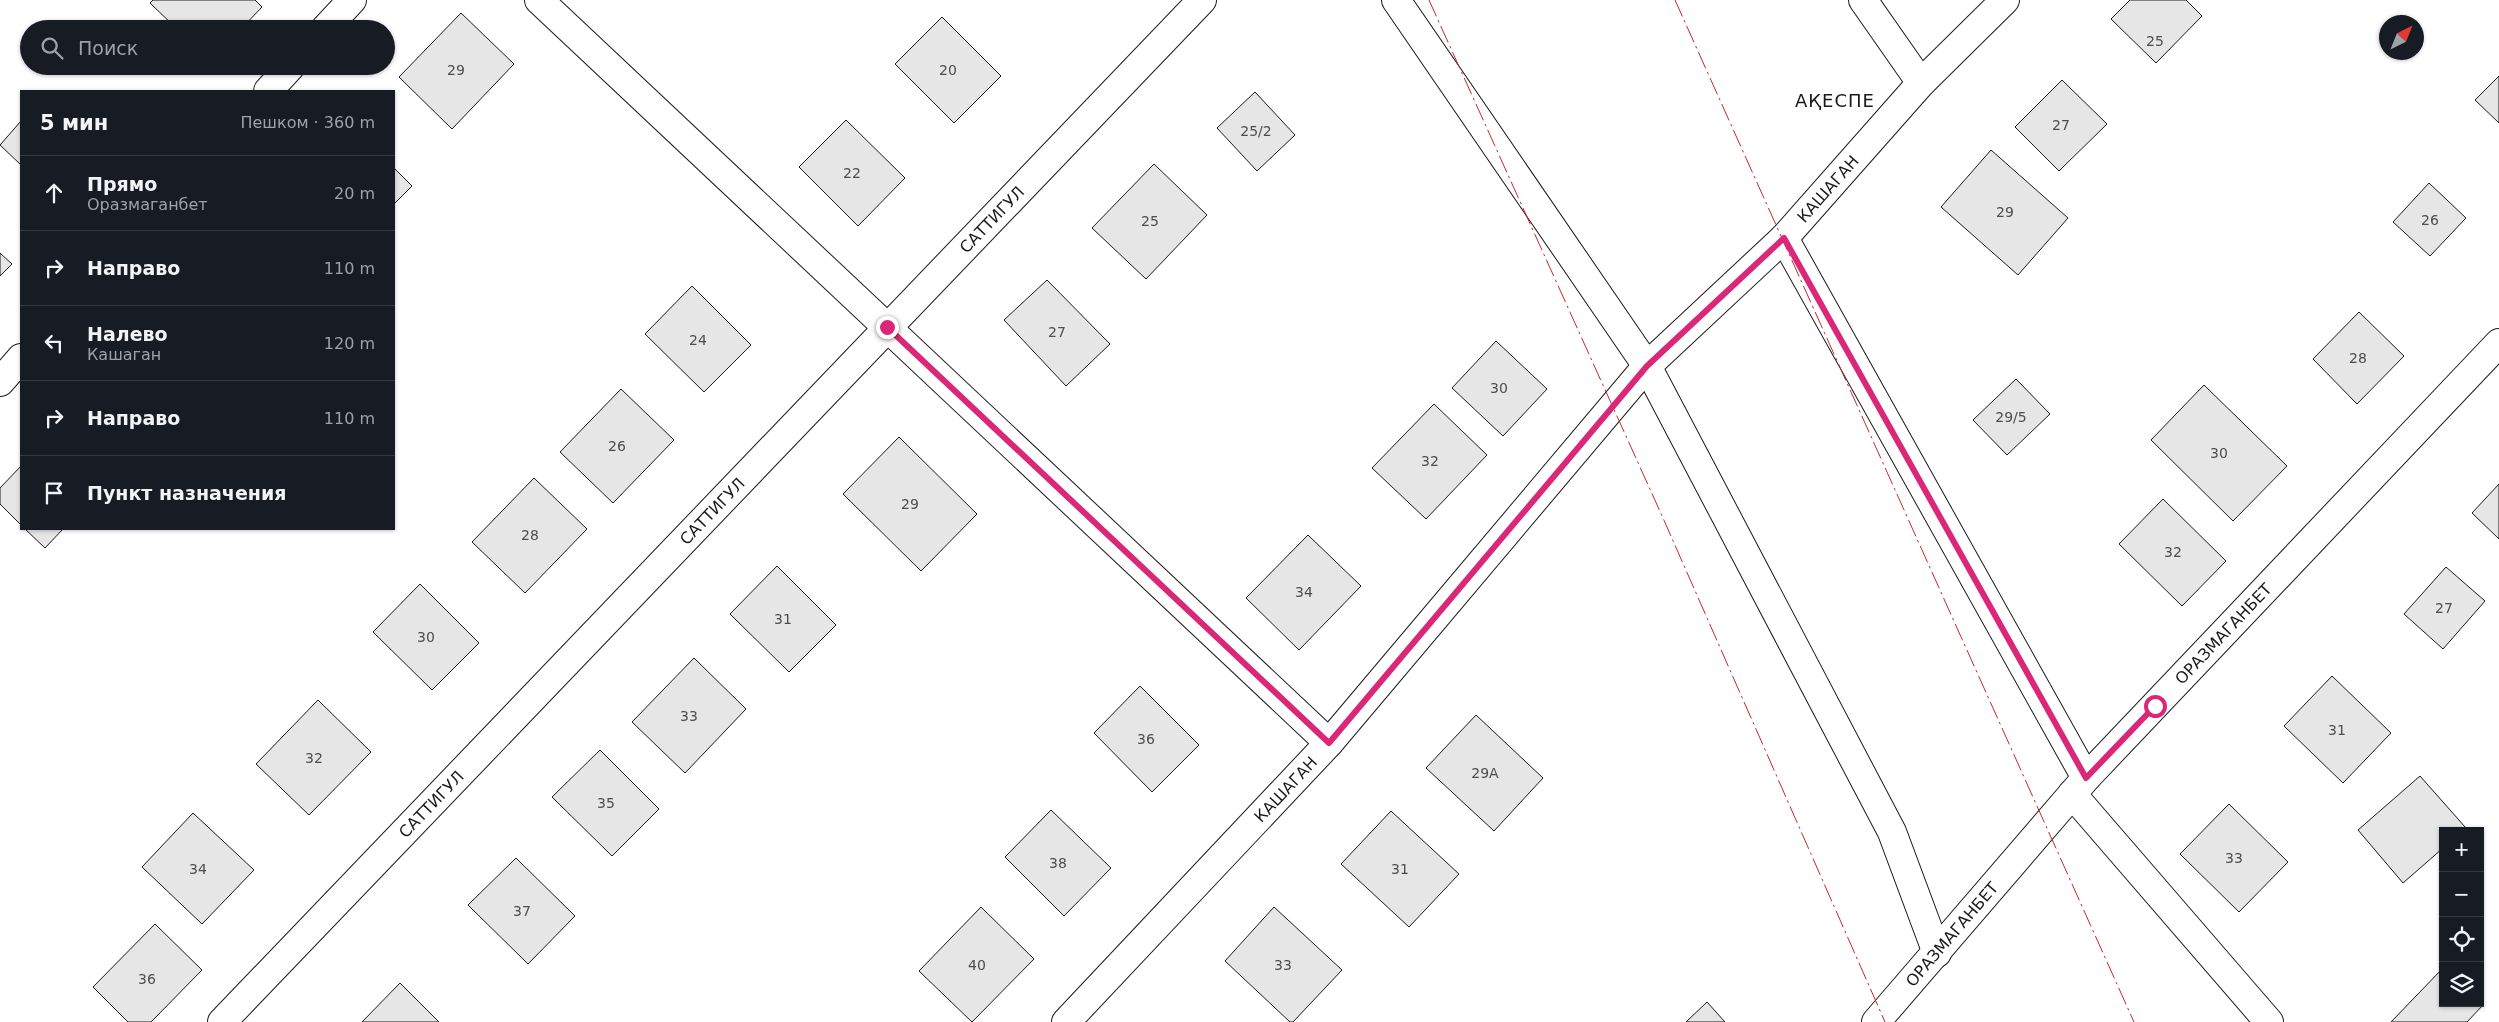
<!DOCTYPE html>
<html lang="ru">
<meta charset="utf-8">
<style>
:root{--surface:#171b24;--page:#242831;--text:#f1f3f6;--muted:#9ea1a6;--line:#363941}
body{margin:0;font-family:"DejaVu Sans",sans-serif;background:var(--page);color:var(--text)}
.controls{position:absolute;right:15px;bottom:15px;display:grid;overflow:hidden;border-radius:0px;box-shadow:0 1px 4px #0004}
.controls button{width:45px;height:45px;display:grid;place-items:center;padding:0;border:0;border-bottom:1px solid var(--line);background:var(--surface);color:var(--text);font:25px sans-serif}
.compass{position:absolute;left:2379px;top:15px;width:45px;height:45px;border-radius:50%;background:var(--surface);box-shadow:0 1px 4px #0004;rotate:43deg}
.stop{position:absolute;width:15px;height:15px;margin:-11px;border:4px solid #db2777;border-radius:50%;background:#fff}
.stop.end{background:#db2777;border-color:#fff;box-shadow:0 1px 5px #0008}
.list{margin:0;padding:0;list-style:none}
h2{display:flex;justify-content:space-between;align-items:center;height:65px;margin:0;padding:0 20px;font-size:21px}
h2 small{font-size:16px;font-weight:400;color:var(--muted)}
.list li{display:grid;grid-template-columns:32px 1fr auto;gap:15px;align-items:center;box-sizing:border-box;height:75px;padding:0 20px;border-top:1px solid var(--line)}
.list b{display:block;font-size:19px;white-space:nowrap}
.list p{margin:0;font-size:16px;white-space:nowrap;color:var(--muted)}
.list em{font-size:16px;font-style:normal;color:var(--muted)}
.icon{flex:none;width:28px;height:28px;fill:none;stroke:currentColor;stroke-width:2;stroke-linecap:round;stroke-linejoin:round}
.map{position:relative;flex:none;width:2499px;height:1022px;overflow:hidden}
.search{position:absolute;background:var(--surface);box-shadow:0 1px 4px #0004;left:20px;top:20px;width:375px;height:55px;display:flex;align-items:center;gap:12px;box-sizing:border-box;padding:0 18px;border-radius:28px;color:var(--muted);font-size:19px}
.panel{position:absolute;background:var(--surface);box-shadow:0 1px 4px #0004;left:20px;top:90px;width:375px;height:440px;border-radius:0px}
.map>svg:first-child{display:block}
.building{fill:#e6e6e6;stroke:#1a1a1a}
.lines{fill:none;stroke-linecap:round;stroke-linejoin:round}
.street-casing{stroke:#1a1a1a;stroke-width:30}
.street{stroke:#fff;stroke-width:28}
.power{stroke:#c62828;stroke-width:1;stroke-dasharray:18 4 2.5 4;stroke-linecap:butt}
.route{stroke:#db2777;stroke-width:6}
.labels{text-anchor:middle;stroke-width:4;stroke-linejoin:round;paint-order:stroke}
.number-label{font-size:14px;fill:#4d4d4d}
.street-label{font-size:16px;fill:#1a1a1a;stroke:#fff}
.neighbourhood-label{font-size:18px;letter-spacing:1px;fill:#1a1a1a;stroke:#fff}
</style>
<div class="map">
<svg width="2499" height="1022" viewBox="0 0 2499 1022">
<rect width="100%" height="100%" fill="#fff"/>
<g class="building">
<polygon points="153,0 255,0 262,7 241,29 177,29 150,3"/>
<polygon points="2130,0 2186,0 2202,16 2156,63 2111,19"/>
<polygon points="461,13 514,64 452,129 399,77"/>
<polygon points="942,17 1001,76 954,123 895,64"/>
<polygon points="2499,76 2499,123 2475,100"/>
<polygon points="2062,80 2107,124 2059,171 2015,127"/>
<polygon points="1255,92 1295,135 1257,171 1217,128"/>
<polygon points="846,120 905,178 858,226 799,167"/>
<polygon points="21,121 21,165 0,145"/>
<polygon points="1991,150 2068,218 2018,275 1941,207"/>
<polygon points="1154,164 1207,215 1146,279 1092,228"/>
<polygon points="394,168 412,186 394,204"/>
<polygon points="2429,183 2466,218 2430,256 2393,222"/>
<polygon points="0,253 12,264 0,276"/>
<polygon points="1047,280 1110,344 1066,386 1004,320"/>
<polygon points="692,286 751,345 704,392 645,334"/>
<polygon points="2359,312 2404,356 2357,404 2313,359"/>
<polygon points="1496,341 1547,389 1503,436 1452,388"/>
<polygon points="2016,379 2050,414 2007,455 1973,420"/>
<polygon points="2204,385 2287,466 2233,521 2151,440"/>
<polygon points="621,389 674,440 613,503 560,452"/>
<polygon points="1434,404 1487,455 1426,519 1372,468"/>
<polygon points="899,437 977,514 921,571 843,494"/>
<polygon points="21,466 21,525 0,504 0,488"/>
<polygon points="534,478 587,529 525,593 472,542"/>
<polygon points="2499,484 2499,539 2472,513"/>
<polygon points="2163,499 2226,561 2182,606 2119,544"/>
<polygon points="25,529 63,529 45,548"/>
<polygon points="1308,535 1361,586 1299,650 1246,598"/>
<polygon points="777,566 836,625 789,672 730,614"/>
<polygon points="2446,567 2485,601 2443,649 2404,614"/>
<polygon points="420,584 479,643 432,690 373,632"/>
<polygon points="694,658 746,709 685,773 632,722"/>
<polygon points="2332,676 2391,733 2343,783 2284,726"/>
<polygon points="1140,686 1199,745 1152,792 1094,733"/>
<polygon points="318,700 371,752 309,815 256,764"/>
<polygon points="1476,715 1543,778 1494,831 1426,768"/>
<polygon points="600,750 659,809 612,856 552,797"/>
<polygon points="2420,776 2466,828 2463,831 2443,831 2443,848 2403,883 2358,830"/>
<polygon points="2229,804 2288,862 2239,912 2180,854"/>
<polygon points="1051,810 1111,868 1064,916 1005,857"/>
<polygon points="1391,811 1459,874 1409,927 1341,864"/>
<polygon points="193,813 254,870 202,924 142,867"/>
<polygon points="516,858 575,916 528,964 468,905"/>
<polygon points="981,907 1034,959 972,1022 919,971"/>
<polygon points="1274,907 1342,970 1293,1022 1290,1022 1225,961"/>
<polygon points="155,924 202,970 151,1022 128,1022 93,987"/>
<polygon points="2443,968 2443,1003 2480,1002 2483,1005 2467,1022 2391,1022"/>
<polygon points="400,983 439,1022 362,1022"/>
<polygon points="1707,1002 1725,1022 1686,1022"/>
</g>
<g class="lines">
<g class="street-casing">
<g id="street">
<polyline points="539,0 1329,743"/>
<polyline points="1396,0 1647,366 1892,832 1937,953"/>
<polyline points="1863,0 1921,83"/>
<polyline points="325,29 352,0"/>
<polyline points="268,91 291,66"/>
<polyline points="1784,238 2086,778"/>
<polyline points="0,382 21,358"/>
<polyline points="2072,794 2269,1022"/>
<path id="s1" d="M222 1022 1202 0"/>
<path id="s2" d="M1066 1022 1329 743 1647 366 1784 238 1921 83 2005 0"/>
<path id="s3" d="M1876 1022 2086 778 2499 343"/>
</g>
</g>
<use href="#street" class="street"/>
<g class="power">
<polyline points="1429,0 1663,518 1885,1022"/>
<polyline points="1675,0 2134,1022"/>
</g>
</g>
<g class="lines">
<polyline class="route" points="887,327 1329,743 1647,366 1784,238 2086,778 2155,706"/>
</g>
<g class="labels">
<g class="number-label">
<text x="2155" y="46">25</text>
<text x="456" y="75">29</text>
<text x="948" y="75">20</text>
<text x="2061" y="130">27</text>
<text x="1256" y="136">25/2</text>
<text x="852" y="178">22</text>
<text x="2005" y="217">29</text>
<text x="2430" y="225">26</text>
<text x="1150" y="226">25</text>
<text x="1057" y="337">27</text>
<text x="698" y="345">24</text>
<text x="2358" y="363">28</text>
<text x="1499" y="393">30</text>
<text x="2011" y="422">29/5</text>
<text x="617" y="451">26</text>
<text x="2219" y="458">30</text>
<text x="1430" y="466">32</text>
<text x="910" y="509">29</text>
<text x="530" y="540">28</text>
<text x="2173" y="557">32</text>
<text x="1304" y="597">34</text>
<text x="2444" y="613">27</text>
<text x="783" y="624">31</text>
<text x="426" y="642">30</text>
<text x="689" y="721">33</text>
<text x="2337" y="735">31</text>
<text x="1146" y="744">36</text>
<text x="314" y="763">32</text>
<text x="1485" y="778">29А</text>
<text x="606" y="808">35</text>
<text x="2234" y="863">33</text>
<text x="1058" y="868">38</text>
<text x="198" y="874">34</text>
<text x="1400" y="874">31</text>
<text x="522" y="916">37</text>
<text x="977" y="970">40</text>
<text x="1283" y="970">33</text>
<text x="147" y="984">36</text>
</g>
<g class="street-label">
<text dy="6" stroke="none"><textPath href="#s2" startOffset="1130">КАШАГАН</textPath></text>
<text dy="6" stroke="none"><textPath href="#s1" startOffset="1112">САТТИГУЛ</textPath></text>
<text dy="6" stroke="none"><textPath href="#s1" startOffset="708">САТТИГУЛ</textPath></text>
<text dy="6" stroke="none"><textPath href="#s3" startOffset="521">ОРАЗМАГАНБЕТ</textPath></text>
<text dy="6" stroke="none"><textPath href="#s2" startOffset="320">КАШАГАН</textPath></text>
<text dy="6" stroke="none"><textPath href="#s1" startOffset="302">САТТИГУЛ</textPath></text>
<text dy="6" stroke="none"><textPath href="#s3" startOffset="116">ОРАЗМАГАНБЕТ</textPath></text>
</g>
<g class="neighbourhood-label">
<text x="1835" y="107">АҚЕСПЕ</text>
</g>
</g>
</svg>
<div class="controls">
<button>+</button>
<button>−</button>
<button><svg class="icon" aria-label="locate" viewBox="0 0 24 24"><circle cx="12" cy="12" r="6"/><path d="M12 2v4M12 18v4M2 12h4M18 12h4"/></svg></button>
<button><svg class="icon" aria-label="layers" viewBox="0 0 24 24"><path d="M12 4l9 5-9 5-9-5zM3 14l9 5 9-5"/></svg></button>
</div>
<svg class="compass" viewBox="-18 -18 36 36"><path d="M0-13l5 13h-10z" fill="#e53935"/><path d="M0 13l5-13h-10z" fill="#9ea1a6"/></svg>
<div class="stop" style="left:2155px;top:706px"></div>
<div class="stop end" style="left:887px;top:327px"></div>
<div class="search"><svg class="icon" aria-label="search" viewBox="0 0 24 24"><circle cx="10" cy="10" r="6"/><path d="M15 15l6 6"/></svg>Поиск</div>
<section class="panel">
<h2>5 мин<small>Пешком · 360 m</small></h2>
<ul class="list">
<li><svg class="icon" aria-label="ahead" viewBox="0 0 24 24"><path d="M12 20V5M6 11l6-6 6 6"/></svg><div><b>Прямо</b><p>Оразмаганбет</p></div><em>20 m</em></li>
<li><svg class="icon" aria-label="right" viewBox="0 0 24 24"><path d="M7 20v-9h11M14 6l5 5-5 5"/></svg><div><b>Направо</b></div><em>110 m</em></li>
<li><svg class="icon" aria-label="left" viewBox="0 0 24 24"><path d="M17 20v-9H6M10 6l-5 5 5 5"/></svg><div><b>Налево</b><p>Кашаган</p></div><em>120 m</em></li>
<li><svg class="icon" aria-label="right" viewBox="0 0 24 24"><path d="M7 20v-9h11M14 6l5 5-5 5"/></svg><div><b>Направо</b></div><em>110 m</em></li>
<li><svg class="icon" aria-label="arrive" viewBox="0 0 24 24"><path d="M6 21V4h12l-3 4 3 4H6"/></svg><div><b>Пункт назначения</b></div></li>
</ul>
</section>
</div>
